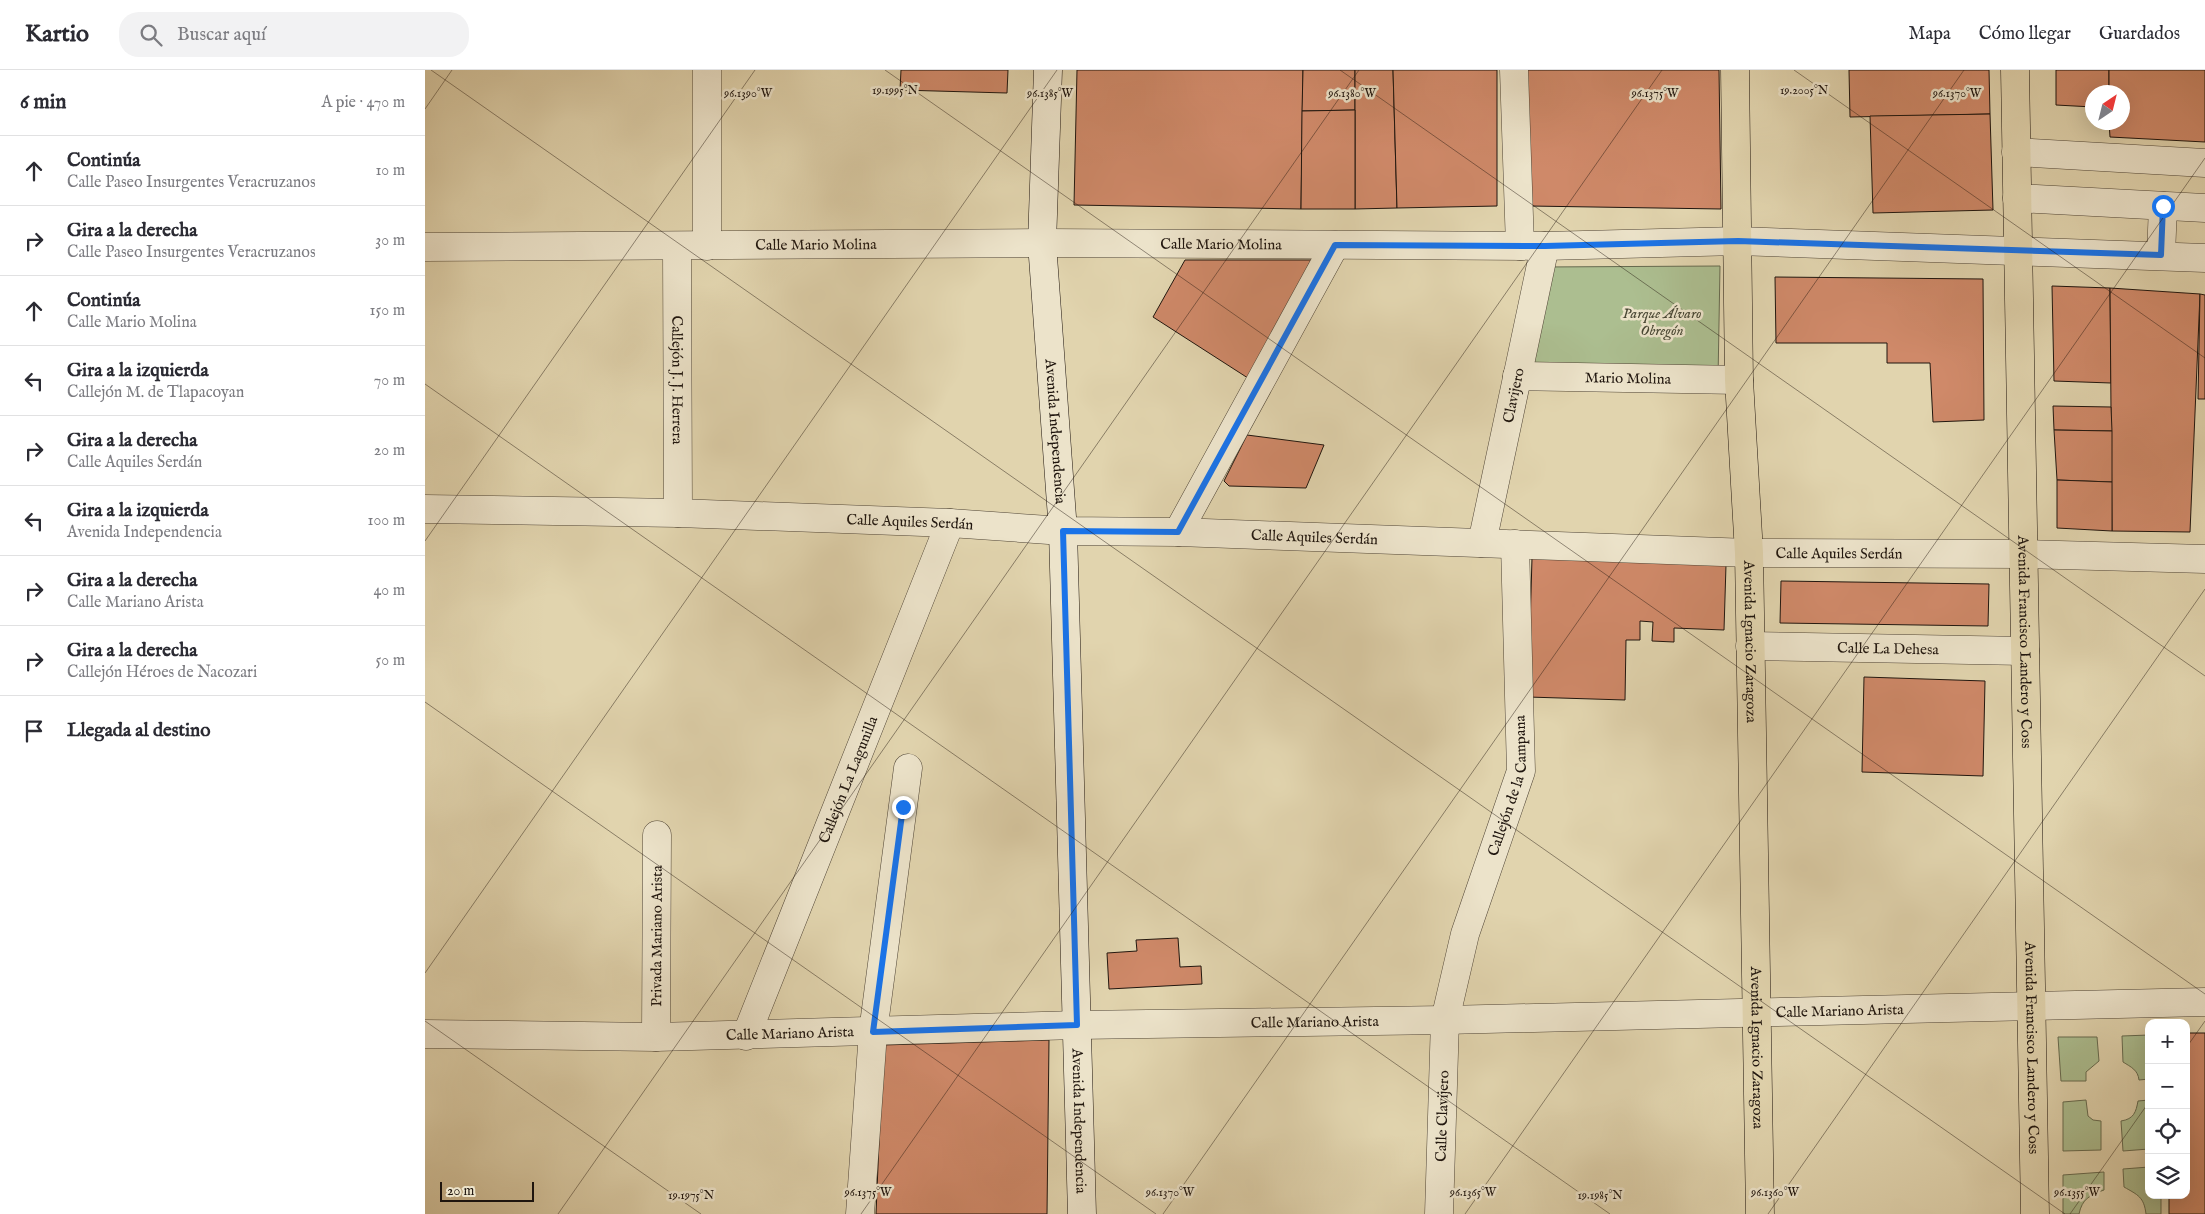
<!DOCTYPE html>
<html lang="es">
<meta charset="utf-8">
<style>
:root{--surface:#fff;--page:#f2f2f3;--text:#2b2b33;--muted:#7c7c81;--line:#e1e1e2}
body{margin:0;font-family:"IM FELL English",serif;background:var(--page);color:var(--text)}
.controls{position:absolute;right:15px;bottom:15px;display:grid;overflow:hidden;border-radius:10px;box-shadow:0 5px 20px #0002}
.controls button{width:45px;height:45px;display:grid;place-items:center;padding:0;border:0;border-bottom:1px solid var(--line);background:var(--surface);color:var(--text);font:25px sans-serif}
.compass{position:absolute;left:1660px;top:15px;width:45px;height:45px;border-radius:50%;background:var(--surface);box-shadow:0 5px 20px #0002;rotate:35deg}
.scale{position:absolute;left:15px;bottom:12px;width:94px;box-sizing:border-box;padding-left:5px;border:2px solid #1f150e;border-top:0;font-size:14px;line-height:18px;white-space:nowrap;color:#1f150e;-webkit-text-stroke:4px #ece3ca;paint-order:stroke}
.stop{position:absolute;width:15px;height:15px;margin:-11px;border:4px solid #1a73e8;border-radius:50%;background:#fff}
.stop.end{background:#1a73e8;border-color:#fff;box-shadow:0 1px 5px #0008}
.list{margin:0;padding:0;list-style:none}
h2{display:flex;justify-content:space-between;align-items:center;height:65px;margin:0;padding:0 20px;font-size:21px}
h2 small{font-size:16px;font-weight:400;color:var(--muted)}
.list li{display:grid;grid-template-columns:32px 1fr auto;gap:15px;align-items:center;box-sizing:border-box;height:70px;padding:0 20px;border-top:1px solid var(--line)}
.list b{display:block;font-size:19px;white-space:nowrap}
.list p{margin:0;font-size:16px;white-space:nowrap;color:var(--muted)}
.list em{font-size:16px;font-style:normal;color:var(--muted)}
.icon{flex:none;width:28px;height:28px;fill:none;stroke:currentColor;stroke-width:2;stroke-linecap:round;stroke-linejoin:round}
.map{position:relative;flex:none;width:1780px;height:1144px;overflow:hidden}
header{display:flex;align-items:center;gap:30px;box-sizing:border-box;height:70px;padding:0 25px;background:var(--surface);border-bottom:1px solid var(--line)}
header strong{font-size:24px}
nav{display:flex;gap:28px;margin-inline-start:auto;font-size:18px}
.search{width:350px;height:45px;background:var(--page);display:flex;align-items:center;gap:12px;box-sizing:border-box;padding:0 18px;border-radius:20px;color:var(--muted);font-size:19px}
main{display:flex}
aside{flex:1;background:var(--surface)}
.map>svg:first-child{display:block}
.green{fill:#acbe90;stroke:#666a4f}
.building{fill:#cf8969;stroke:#1f150e}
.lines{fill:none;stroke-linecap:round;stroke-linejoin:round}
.street-casing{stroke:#504536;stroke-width:29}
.secondary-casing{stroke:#1f150e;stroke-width:29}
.primary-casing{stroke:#1f150e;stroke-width:29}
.street{stroke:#ece3ca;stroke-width:28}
.secondary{stroke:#ece3ca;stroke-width:28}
.primary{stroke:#e1d4ae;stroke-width:28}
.route{stroke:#1a73e8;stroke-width:6}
.ticks{fill:none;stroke:#1f150e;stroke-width:1;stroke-opacity:0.45}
.labels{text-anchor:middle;stroke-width:5;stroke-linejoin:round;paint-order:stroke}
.street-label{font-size:15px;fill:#1f150e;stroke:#ece3ca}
.park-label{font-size:15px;font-style:italic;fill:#494835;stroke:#ece3ca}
.ticks-label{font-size:12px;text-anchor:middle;fill:#1f150e;stroke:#ece3ca;stroke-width:5;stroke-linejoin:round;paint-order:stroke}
</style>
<header>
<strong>Kartio</strong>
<div class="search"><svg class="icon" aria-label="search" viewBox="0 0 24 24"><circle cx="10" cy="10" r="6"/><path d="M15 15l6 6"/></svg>Buscar aquí</div>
<nav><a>Mapa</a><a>Cómo llegar</a><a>Guardados</a></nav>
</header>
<main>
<aside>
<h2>6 min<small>A pie · 470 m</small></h2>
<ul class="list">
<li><svg class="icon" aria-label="ahead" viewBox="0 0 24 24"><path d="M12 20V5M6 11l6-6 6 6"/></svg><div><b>Continúa</b><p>Calle Paseo Insurgentes Veracruzanos</p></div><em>10 m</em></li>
<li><svg class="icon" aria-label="right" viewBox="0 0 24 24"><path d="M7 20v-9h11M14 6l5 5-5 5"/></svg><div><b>Gira a la derecha</b><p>Calle Paseo Insurgentes Veracruzanos</p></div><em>30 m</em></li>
<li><svg class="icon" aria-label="ahead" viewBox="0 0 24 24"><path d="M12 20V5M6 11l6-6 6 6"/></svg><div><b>Continúa</b><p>Calle Mario Molina</p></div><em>150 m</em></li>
<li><svg class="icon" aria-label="left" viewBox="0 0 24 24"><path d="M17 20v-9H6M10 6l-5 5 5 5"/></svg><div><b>Gira a la izquierda</b><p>Callejón M. de Tlapacoyan</p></div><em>70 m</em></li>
<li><svg class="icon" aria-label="right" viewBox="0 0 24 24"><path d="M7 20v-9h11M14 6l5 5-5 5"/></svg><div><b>Gira a la derecha</b><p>Calle Aquiles Serdán</p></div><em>20 m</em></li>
<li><svg class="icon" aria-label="left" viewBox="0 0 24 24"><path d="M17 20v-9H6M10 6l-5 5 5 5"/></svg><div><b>Gira a la izquierda</b><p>Avenida Independencia</p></div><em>100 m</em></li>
<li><svg class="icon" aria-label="right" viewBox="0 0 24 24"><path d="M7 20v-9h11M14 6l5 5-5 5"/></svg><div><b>Gira a la derecha</b><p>Calle Mariano Arista</p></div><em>40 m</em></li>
<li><svg class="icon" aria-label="right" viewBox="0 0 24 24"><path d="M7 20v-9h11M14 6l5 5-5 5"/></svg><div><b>Gira a la derecha</b><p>Callejón Héroes de Nacozari</p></div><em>50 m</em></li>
<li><svg class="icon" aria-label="arrive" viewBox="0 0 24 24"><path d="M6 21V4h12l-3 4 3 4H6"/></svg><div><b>Llegada al destino</b></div></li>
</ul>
</aside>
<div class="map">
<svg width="1780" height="1144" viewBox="0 0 1780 1144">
<rect width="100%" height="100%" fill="#e1d4ae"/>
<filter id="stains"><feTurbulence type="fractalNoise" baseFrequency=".004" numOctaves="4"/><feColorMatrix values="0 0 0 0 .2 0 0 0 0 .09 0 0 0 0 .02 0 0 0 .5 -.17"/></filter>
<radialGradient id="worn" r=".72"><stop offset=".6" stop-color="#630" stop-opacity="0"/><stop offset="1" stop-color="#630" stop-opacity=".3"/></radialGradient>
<g class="green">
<polygon points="1295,196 1293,310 1092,306 1116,197"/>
<path d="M1724 965V1009L1714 1010C1713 1000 1706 997 1698 992L1697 966Z"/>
<polygon points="1633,967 1672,967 1674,991 1661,1002 1661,1011 1636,1011"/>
<polygon points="1661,1030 1663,1046 1668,1050 1676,1051 1676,1080 1638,1081 1638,1032"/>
<path d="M1724 1030V1079L1698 1081 1696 1051C1709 1049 1711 1042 1713 1031Z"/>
<path d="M1724 1097V1125H1736V1144H1721C1719 1127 1713 1125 1699 1117L1698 1099Z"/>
<path d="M1679 1102V1120C1665 1125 1657 1129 1654 1144H1638V1105Z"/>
</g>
<g class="building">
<polygon points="476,0 583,0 582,23 475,20"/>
<polygon points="652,0 878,0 876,139 649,135"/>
<polygon points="878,0 930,0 930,40 877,41"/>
<polygon points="930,0 968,0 972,138 930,139"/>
<polygon points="968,0 1072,0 1072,136 972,138"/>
<polygon points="1101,0 1294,0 1296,139 1105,136"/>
<polygon points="1424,0 1564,0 1565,44 1425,47"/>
<polygon points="1631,0 1684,0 1684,22 1668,22 1668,37 1631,35"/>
<polygon points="1684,0 1780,0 1780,72 1685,67 1684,52 1698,52 1698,22 1684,22"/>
<polygon points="930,40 930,139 876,139 877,41"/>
<polygon points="1565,44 1568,140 1448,143 1445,46"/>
<polygon points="760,190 886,190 826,310 728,247"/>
<polygon points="1350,207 1558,209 1559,350 1508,352 1505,293 1462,293 1462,273 1351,273"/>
<polygon points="1627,216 1685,218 1686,313 1629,311"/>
<polygon points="1685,218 1775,224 1765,462 1687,461"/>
<polygon points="1775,224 1780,225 1780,329 1773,329"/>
<polygon points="1628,336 1686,337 1687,361 1629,360"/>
<polygon points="1629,360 1687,361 1687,412 1632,410"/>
<polygon points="822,365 899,375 881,418 804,416 799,411"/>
<polygon points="1632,410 1687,412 1687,461 1632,458"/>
<polygon points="1107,488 1301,495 1299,560 1249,558 1249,572 1227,571 1228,552 1215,551 1215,570 1201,570 1200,630 1103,627"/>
<polygon points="1356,511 1564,514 1563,556 1355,553"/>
<polygon points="1439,607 1560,611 1558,706 1437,702"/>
<polygon points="753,868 755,897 776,896 777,914 684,919 682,883 712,881 711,870"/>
<polygon points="1761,963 1780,963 1780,1144 1744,1144 1744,1125 1761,1125"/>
<polygon points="624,970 622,1144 451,1144 458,975"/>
</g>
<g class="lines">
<g class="street-casing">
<g id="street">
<polyline points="282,0 282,176"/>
<polyline points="1089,0 1095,176"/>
<polyline points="1591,82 1780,93"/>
<polyline points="1592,128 1780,138"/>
<path id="s1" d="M252 176 253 443"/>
<path id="s2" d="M0 177 617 173 1120 176 1313 171 1780 188"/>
<polyline points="1736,185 1738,136"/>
<path id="s3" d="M1092 306 1314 310"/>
<path id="s4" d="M0 439 253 443 525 453 638 461 753 462 1324 483 1599 484 1780 489"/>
<polyline points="753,462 910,175"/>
<path id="s5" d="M1057 473 1120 176"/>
<path id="s6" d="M1325 576 1600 581"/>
<path id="s7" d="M0 964 231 967 652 955 1020 950 1780 932"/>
<path id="s8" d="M321 966 525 453"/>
<path id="s9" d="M231 967 232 765"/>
<polyline points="435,1144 448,962 483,698"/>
<path id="s10" d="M1014 1144 1020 950 1040 864 1096 701 1090 474"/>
</g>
</g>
<g class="secondary-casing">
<g id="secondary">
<path id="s11" d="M623 0 617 173 638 461 657 1144"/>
</g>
</g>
<g class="primary-casing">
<g id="primary">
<path id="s12" d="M1310 0 1314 310 1324 483 1335 1144"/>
<path id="s13" d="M1590 0 1610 1144"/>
</g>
</g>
<use href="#street" class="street"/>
<use href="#secondary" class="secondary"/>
<use href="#primary" class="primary"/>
</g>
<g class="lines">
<polyline class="route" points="478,737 448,962 652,955 638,461 753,462 910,175 1120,176 1313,171 1736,185 1738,136"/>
</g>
<path class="ticks" d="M6 0 1640 1144M460 0 1780 924M915 0 1780 606M1369 0 1780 288M0 39 27 0M0 314 1185 1144M0 471 330 0M0 632 731 1144M0 903 632 0M0 951 276 1144M1761 978 1780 951M133 1144 934 0M436 1144 1237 0M738 1144 1539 0M1040 1144 1780 88M1343 1144 1780 519M1645 1144 1724 1032"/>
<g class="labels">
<g class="street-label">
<text dy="5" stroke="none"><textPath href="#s2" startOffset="796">Calle Mario Molina</textPath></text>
<text dy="5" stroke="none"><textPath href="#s2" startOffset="391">Calle Mario Molina</textPath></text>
<text dy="5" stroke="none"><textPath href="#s3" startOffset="111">Mario Molina</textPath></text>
<text dy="5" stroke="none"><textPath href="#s1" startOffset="134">Callejón J. J. Herrera</textPath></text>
<text dy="5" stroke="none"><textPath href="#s5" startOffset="151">Clavijero</textPath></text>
<text dy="5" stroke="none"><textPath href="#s11" startOffset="362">Avenida Independencia</textPath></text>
<text dy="5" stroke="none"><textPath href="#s4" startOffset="485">Calle Aquiles Serdán</textPath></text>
<text dy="5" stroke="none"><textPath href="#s4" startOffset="890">Calle Aquiles Serdán</textPath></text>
<text dy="5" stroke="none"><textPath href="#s4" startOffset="1415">Calle Aquiles Serdán</textPath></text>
<text dy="5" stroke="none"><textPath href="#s12" startOffset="572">Avenida Ignacio Zaragoza</textPath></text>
<text dy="5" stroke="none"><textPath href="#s13" startOffset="572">Avenida Francisco Landero y Coss</textPath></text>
<text dy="5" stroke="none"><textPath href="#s6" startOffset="138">Calle La Dehesa</textPath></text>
<text dy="5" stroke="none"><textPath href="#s8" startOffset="276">Callejón La Lagunilla</textPath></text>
<text dy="5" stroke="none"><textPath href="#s10" startOffset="438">Callejón de la Campana</textPath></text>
<text dy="5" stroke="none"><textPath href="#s9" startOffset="101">Privada Mariano Arista</textPath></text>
<text dy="5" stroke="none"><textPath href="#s7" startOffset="1415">Calle Mariano Arista</textPath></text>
<text dy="5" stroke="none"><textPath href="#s7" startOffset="890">Calle Mariano Arista</textPath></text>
<text dy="5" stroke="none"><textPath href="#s7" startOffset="365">Calle Mariano Arista</textPath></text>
<text dy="5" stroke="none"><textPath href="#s12" startOffset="978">Avenida Ignacio Zaragoza</textPath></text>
<text dy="5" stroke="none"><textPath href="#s13" startOffset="978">Avenida Francisco Landero y Coss</textPath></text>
<text dy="5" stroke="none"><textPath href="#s10" startOffset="98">Calle Clavijero</textPath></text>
<text dy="5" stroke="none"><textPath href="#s11" startOffset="1052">Avenida Independencia</textPath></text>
</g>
<g class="park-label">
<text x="1237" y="248">Parque Álvaro<tspan x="1237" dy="17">Obregón</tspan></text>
</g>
</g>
<g class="ticks-label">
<text x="470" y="24">19.1995°N</text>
<text x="1379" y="24">19.2005°N</text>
<text x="323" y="27">96.1390°W</text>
<text x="625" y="27">96.1385°W</text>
<text x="927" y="27">96.1380°W</text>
<text x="1230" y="27">96.1375°W</text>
<text x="1532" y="27">96.1370°W</text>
<text x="443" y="1126">96.1375°W</text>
<text x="745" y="1126">96.1370°W</text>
<text x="1048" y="1126">96.1365°W</text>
<text x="1350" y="1126">96.1360°W</text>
<text x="1652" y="1126">96.1355°W</text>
<text x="266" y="1129">19.1975°N</text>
<text x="1175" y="1129">19.1985°N</text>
</g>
<rect width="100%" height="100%" filter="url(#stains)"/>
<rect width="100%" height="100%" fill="url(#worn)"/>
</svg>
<div class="controls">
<button>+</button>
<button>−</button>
<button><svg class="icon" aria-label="locate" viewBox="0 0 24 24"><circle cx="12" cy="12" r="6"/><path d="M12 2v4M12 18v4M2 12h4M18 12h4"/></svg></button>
<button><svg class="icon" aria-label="layers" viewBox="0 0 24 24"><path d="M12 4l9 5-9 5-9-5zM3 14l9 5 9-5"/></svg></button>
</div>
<svg class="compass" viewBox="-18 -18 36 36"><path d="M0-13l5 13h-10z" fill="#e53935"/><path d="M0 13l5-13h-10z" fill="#7c7c81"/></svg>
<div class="scale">20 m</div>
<div class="stop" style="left:1738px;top:136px"></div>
<div class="stop end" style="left:478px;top:737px"></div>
</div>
</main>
